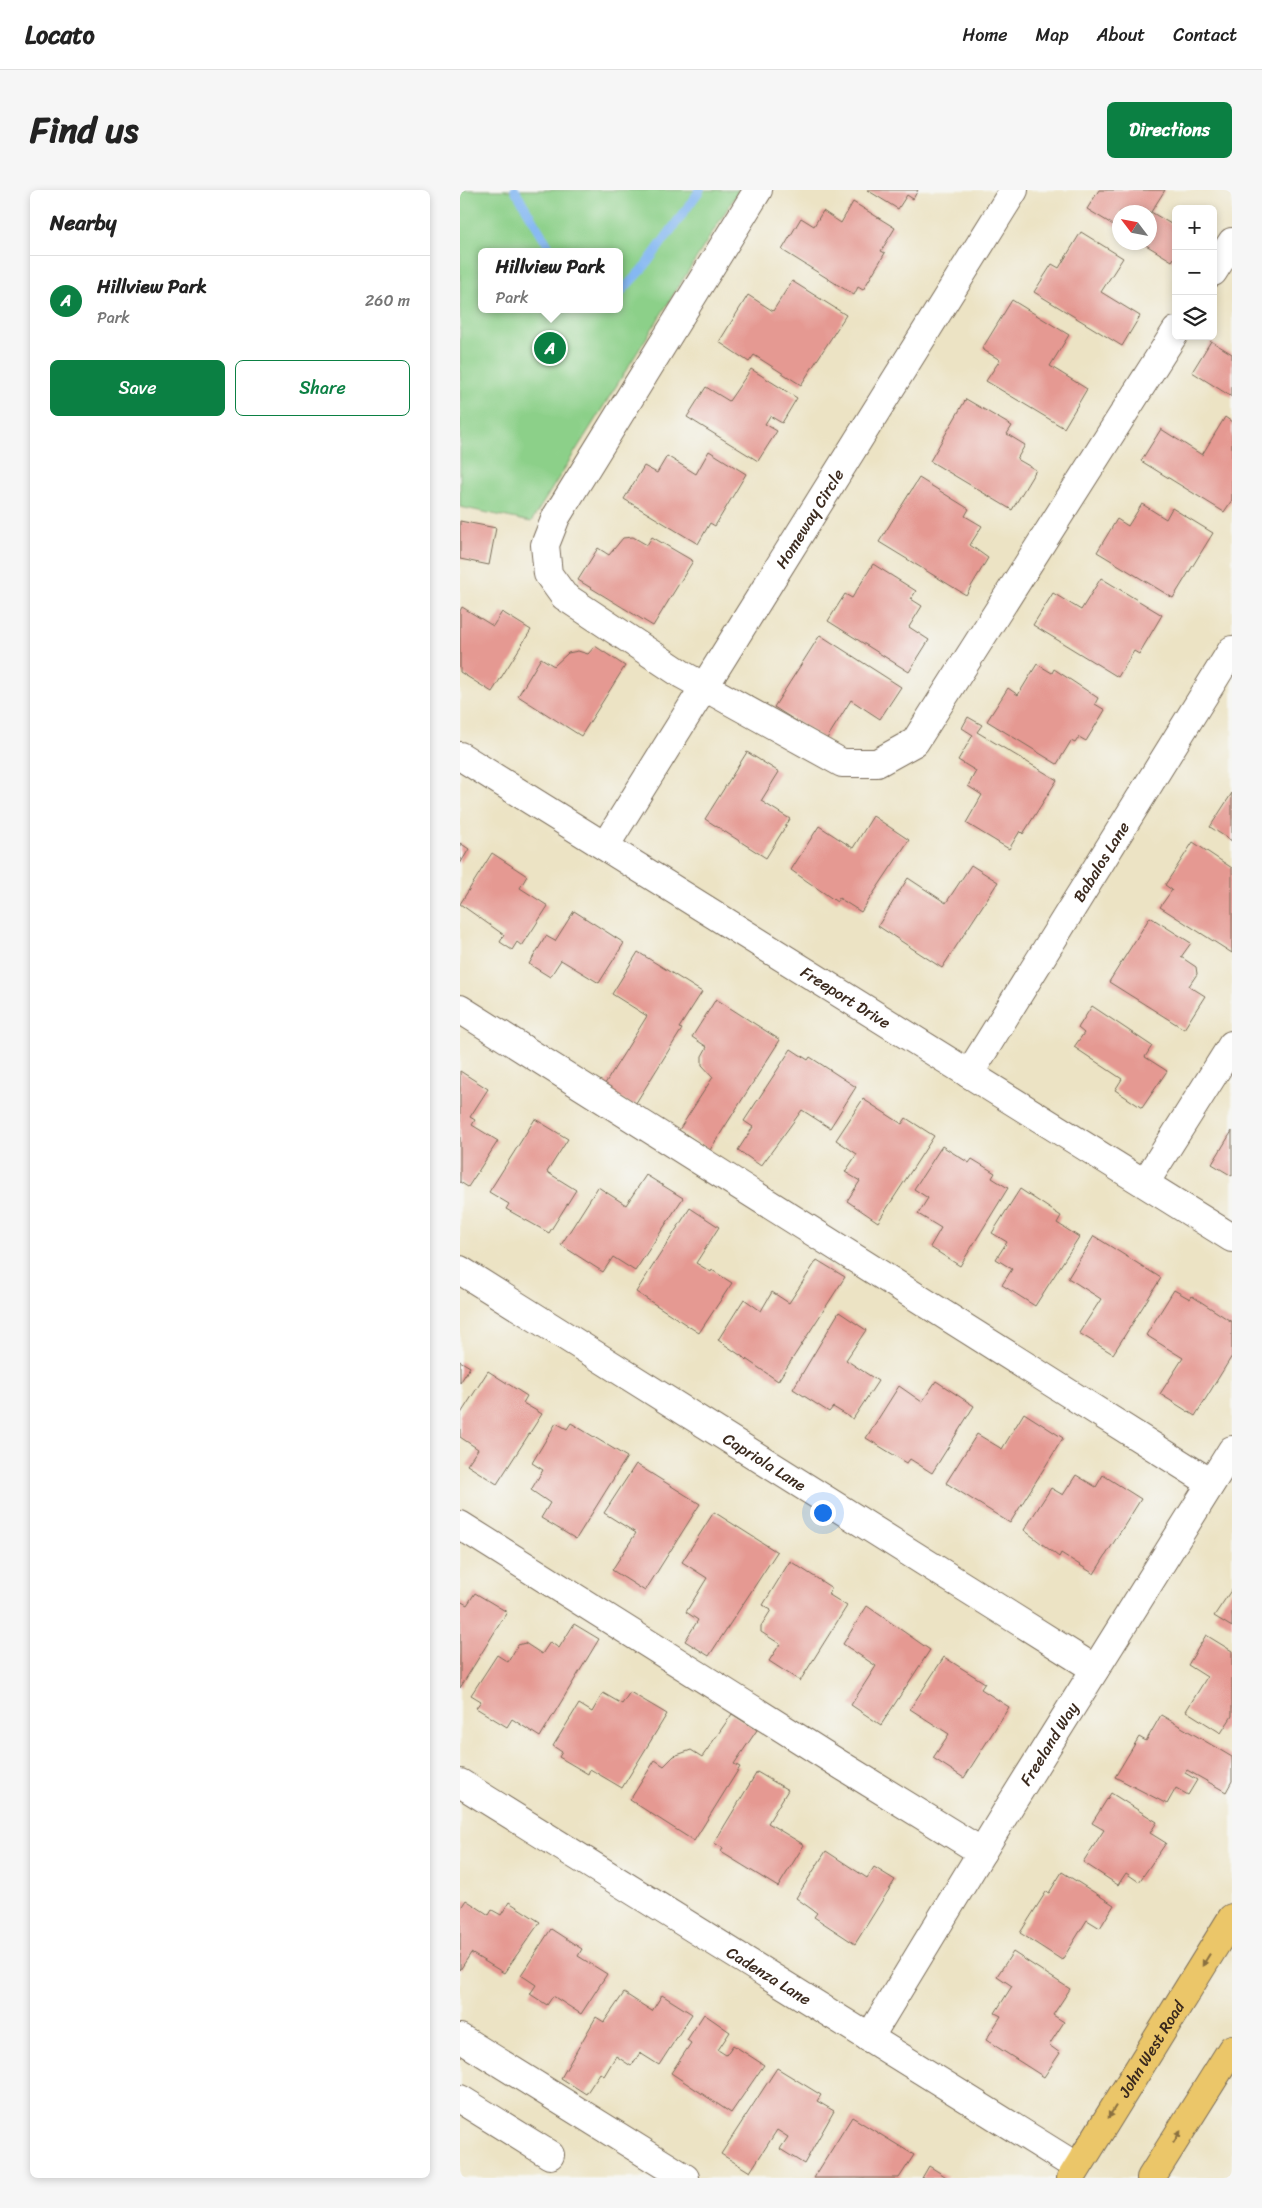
<!DOCTYPE html>
<meta charset="utf-8">
<style>
:root{--surface:#fff;--page:#f6f6f6;--text:#222;--muted:#767676;--line:#e0e0e0;--accent:#0b8043}
body{margin:0;font-family:Sriracha,sans-serif;background:var(--page);color:var(--text)}
.controls{position:absolute;right:15px;top:15px;display:grid;overflow:hidden;border-radius:8px;box-shadow:0 2px 8px #0003}
.controls button{width:45px;height:45px;display:grid;place-items:center;padding:0;border:0;border-bottom:1px solid var(--line);background:var(--surface);color:var(--text);font:25px sans-serif}
.compass{position:absolute;left:652px;top:15px;width:45px;height:45px;border-radius:50%;background:var(--surface);box-shadow:0 2px 8px #0003;rotate:302deg}
.you{position:absolute;left:362px;top:1322px;width:18px;height:18px;margin:-12px;border:4px solid #fff;border-radius:50%;background:#1a73e8;box-shadow:0 0 0 8px #1a73e833}
.badge{display:grid;place-items:center;width:32px;height:32px;border-radius:50%;background:var(--accent);color:#fff;font-size:16px;font-weight:700}
.pin{position:absolute;translate:-50% -50%;border:2px solid #fff;box-shadow:0 1px 5px #0006}
.popup{position:absolute;left:18px;top:58px;width:145px;height:65px;box-sizing:border-box;display:grid;place-content:center;border-radius:8px;background:var(--surface);filter:drop-shadow(0 1px 4px #0005);font-size:16px;white-space:nowrap;color:var(--muted)}
.popup b{font-size:19px;color:var(--text)}
.popup::after{content:'';position:absolute;left:50%;top:100%;margin-left:-10px;border:10px solid transparent;border-top-color:var(--surface)}
.list{margin:0;padding:0;list-style:none}
h2{display:flex;justify-content:space-between;align-items:center;height:65px;margin:0;padding:0 20px;font-size:21px}
h2 small{font-size:16px;font-weight:400;color:var(--muted)}
.list li{display:grid;grid-template-columns:32px 1fr auto;gap:15px;align-items:center;box-sizing:border-box;height:90px;padding:0 20px;border-top:1px solid var(--line)}
.list b{display:block;font-size:19px;white-space:nowrap}
.list p{margin:0;font-size:16px;white-space:nowrap;color:var(--muted)}
.list em{font-size:16px;font-style:normal;color:var(--muted)}
.actions{display:flex;gap:10px;padding:15px 20px}
.actions a{flex:1;padding:11px 0;border:1px solid var(--accent);border-radius:8px;text-align:center;font-size:18px;color:var(--accent)}
.actions .main{background:var(--accent);color:#fff}
.icon{flex:none;width:28px;height:28px;fill:none;stroke:currentColor;stroke-width:2;stroke-linecap:round;stroke-linejoin:round}
.map{position:relative;flex:none;width:772px;height:1988px;overflow:hidden;border-radius:8px}
header{display:flex;align-items:center;gap:30px;box-sizing:border-box;height:70px;padding:0 25px;background:var(--surface);border-bottom:1px solid var(--line)}
header strong{font-size:24px}
nav{display:flex;gap:28px;margin-inline-start:auto;font-size:18px}
.intro{display:flex;align-items:center;justify-content:space-between;box-sizing:border-box;height:120px;padding:0 30px}
h1{margin:0;font-size:35px}
.button{padding:12px 22px;border-radius:8px;background:var(--accent);color:#fff;font-size:18px;font-weight:700}
main{display:flex;gap:30px;padding:0 30px}
aside{flex:1;background:var(--surface);border-radius:8px;box-shadow:0 2px 8px #0003}
.map>svg:first-child{display:block}
.green{fill:#8cd089;stroke:#647d54;fill-rule:evenodd}
.lines{fill:none;stroke-linecap:round;stroke-linejoin:round}
.stream{stroke:#85b8f2;stroke-width:9}
.building{fill:#e59992}
.minor-casing{stroke:#796b58;stroke-width:30}
.major-casing{stroke:#796b58;stroke-width:30}
.minor{stroke:#fff;stroke-width:28}
.major{stroke:#ebc669;stroke-width:28}
.oneway{fill:#8a7040}
.labels{text-anchor:middle;stroke-width:4;stroke-linejoin:round;paint-order:stroke}
.street-label{font-size:16px;fill:#3b2a1e;stroke:#f6f6f2}
</style>
<header>
<strong>Locato</strong>
<nav><a>Home</a><a>Map</a><a>About</a><a>Contact</a></nav>
</header>
<div class="intro"><h1>Find us</h1><a class="button">Directions</a></div>
<main>
<aside>
<h2>Nearby<small></small></h2>
<ul class="list">
<li><span class="badge">A</span><div><b>Hillview Park</b><p>Park</p></div><em>260 m</em></li>
</ul>
<div class="actions"><a class="main">Save</a><a>Share</a></div>
</aside>
<div class="map">
<svg width="772" height="1988" viewBox="0 0 772 1988">
<rect width="100%" height="100%" fill="#f6f6f2"/>
<filter id="ink" filterUnits="userSpaceOnUse"><feTurbulence type="fractalNoise" baseFrequency=".02" numOctaves="2"/><feDisplacementMap in="SourceGraphic" scale="10" xChannelSelector="R" yChannelSelector="G"/><feConvolveMatrix kernelMatrix="1 2 1 2 8 2 1 2 1" color-interpolation-filters="sRGB"/></filter>
<filter id="wash" filterUnits="userSpaceOnUse"><feTurbulence type="fractalNoise" baseFrequency=".0096" numOctaves="4" result="noise"/><feDisplacementMap in="SourceGraphic" scale="20" xChannelSelector="R" yChannelSelector="G"/><feGaussianBlur stdDeviation="1.12" result="paint"/><feColorMatrix in="noise" values="0 0 0 0 0 0 0 0 0 0 0 0 0 0 0 0 0 1.4 0 .05"/><feComposite in="paint" operator="in"/></filter>
<g filter="url(#wash)">
<rect width="100%" height="100%" fill="#ece3c4"/>
<path class="green" d="M0 0H279L71 332 0 317ZM21 62H159V119H21Z"/>
<g class="lines">
<g class="stream">
<polyline points="55,0 92,62"/>
<polyline points="159,104 185,76 240,0"/>
</g>
</g>
<g id="blocks">
<g class="building">
<polygon points="407,0 458,0 453,9 447,5 438,19"/>
<polygon points="639,0 705,0 691,22 716,37 716,65 712,71 681,52 690,52 690,22 660,22 660,39 627,19"/>
<polygon points="393,12 435,38 421,61 425,63 403,100 398,97 394,105 322,60 341,28 354,36 363,21 381,33"/>
<polygon points="621,42 663,68 641,102 680,126 662,156 574,102 592,74 599,78"/>
<polygon points="332,91 386,125 341,195 294,165 289,172 259,152 288,105 313,121"/>
<polygon points="552,110 609,145 590,176 627,199 604,238 526,191 540,170 522,159"/>
<polygon points="751,151 772,164 772,207 732,182"/>
<polygon points="291,179 337,208 322,233 310,226 305,234 317,241 298,271 227,227 246,197 269,211"/>
<polygon points="506,209 552,236 547,244 565,255 557,269 576,280 552,320 470,271"/>
<polygon points="765,227 772,232 772,310 764,322 681,271 701,239 742,265"/>
<polygon points="249,261 286,284 255,336 250,333 238,354 164,309 184,276 197,283 207,266 236,284"/>
<polygon points="459,288 509,319 505,326 522,336 510,355 528,368 506,405 419,352"/>
<polygon points="682,314 706,329 712,318 753,343 713,408 637,362 657,329 668,336"/>
<polygon points="0,331 36,338 29,375 0,369"/>
<polygon points="173,347 187,355 192,347 233,371 193,436 118,390 138,358 149,365 163,348"/>
<polygon points="413,374 456,401 451,409 462,416 449,437 469,450 449,482 368,431 385,404 392,408"/>
<polygon points="641,388 702,425 679,464 674,461 658,487 573,435 593,403 621,420"/>
<polygon points="2,417 33,436 42,422 71,440 32,502 0,482 0,421"/>
<polygon points="360,445 441,497 420,529 391,510 366,550 314,517"/>
<polygon points="135,456 165,476 121,546 58,506 81,468 94,476 108,463 118,461 128,464"/>
<polygon points="577,474 592,483 594,479 638,508 635,514 645,520 626,551 619,547 615,553 611,551 597,574 527,531 548,498 558,505"/>
<polygon points="508,527 522,535 517,542 597,590 563,644 560,641 549,659 506,633 522,605 508,596 516,581 498,570 513,545 502,538"/>
<polygon points="287,562 319,582 301,611 330,629 306,668 245,629"/>
<polygon points="772,603 772,651 750,637"/>
<polygon points="413,626 449,650 401,722 379,708 377,712 331,680 359,636 393,658"/>
<polygon points="733,652 772,678 772,763 700,717 712,700 705,695"/>
<polygon points="0,653 9,659 0,674"/>
<polygon points="32,663 67,686 60,698 88,716 62,756 57,752 52,760 40,752 44,745 0,714"/>
<polygon points="511,675 538,692 482,778 418,736 448,688 486,713"/>
<polygon points="114,721 164,753 139,793 101,770 90,787 69,774 86,746 95,751"/>
<polygon points="690,727 731,753 721,767 736,777 737,784 729,796 745,806 724,839 649,792"/>
<polygon points="178,762 242,802 219,838 222,839 174,916 143,897 187,826 152,804"/>
<polygon points="256,809 320,850 250,960 219,940 253,887 242,875 242,866 247,857 232,847"/>
<polygon points="632,816 692,856 685,867 707,881 682,918 655,900 662,889 614,857 624,843 618,838"/>
<polygon points="331,859 348,870 350,867 396,897 370,938 342,920 301,976 278,960 293,937 284,931"/>
<polygon points="0,881 28,899 10,927 15,930 12,935 38,951 8,997 0,992"/>
<polygon points="403,909 442,934 446,928 474,946 418,1032 387,1011 400,991 385,982 397,964 376,950"/>
<polygon points="75,929 108,949 87,982 116,1000 89,1043 46,1019 49,1014 29,1002"/>
<polygon points="772,941 772,986 752,974"/>
<polygon points="482,956 509,973 512,969 535,983 532,988 548,998 500,1076 470,1057 481,1038 458,1024 468,1008 454,999"/>
<polygon points="186,985 223,1008 175,1081 153,1067 143,1082 101,1055 138,997 166,1015"/>
<polygon points="560,999 601,1026 597,1033 619,1047 575,1116 542,1095 552,1079 536,1069 547,1052 532,1043"/>
<polygon points="230,1018 259,1037 236,1073 251,1082 252,1080 272,1093 239,1143 176,1102"/>
<polygon points="634,1046 701,1088 653,1164 619,1143 641,1109 608,1088"/>
<polygon points="357,1070 385,1087 318,1191 258,1150 284,1109 301,1121 312,1102 329,1113"/>
<polygon points="714,1100 730,1109 732,1106 772,1132 772,1166 735,1226 700,1204 723,1168 686,1145"/>
<polygon points="379,1122 406,1140 386,1170 418,1191 393,1229 373,1217 369,1222 333,1199"/>
<polygon points="0,1171 10,1177 0,1193"/>
<polygon points="28,1181 67,1206 63,1213 82,1224 37,1294 7,1275 18,1259 0,1247 0,1225"/>
<polygon points="476,1191 514,1216 472,1283 450,1269 447,1273 406,1248 439,1196 462,1212"/>
<polygon points="564,1223 603,1248 550,1333 486,1293 517,1244 542,1259"/>
<polygon points="96,1233 107,1239 111,1233 167,1267 116,1349 81,1328 90,1313 71,1300 83,1280 72,1273"/>
<polygon points="176,1274 240,1314 185,1401 152,1380 176,1343 144,1323"/>
<polygon points="616,1285 636,1297 643,1285 681,1309 634,1384 601,1363 599,1367 564,1340 591,1298 603,1305"/>
<polygon points="254,1322 317,1362 249,1466 225,1451 238,1430 226,1422 247,1388 222,1372"/>
<polygon points="330,1371 372,1398 368,1404 387,1416 340,1491 309,1471 320,1454 301,1442 301,1436 311,1420 303,1415"/>
<polygon points="772,1399 772,1437 754,1426"/>
<polygon points="15,1403 47,1422 0,1498 0,1411 7,1415"/>
<polygon points="407,1416 470,1460 421,1535 391,1515 416,1476 383,1454"/>
<polygon points="114,1434 139,1449 80,1547 52,1529 47,1537 16,1518 21,1511 11,1505 37,1465 48,1472 58,1455 65,1453 82,1464 90,1452 99,1458"/>
<polygon points="746,1445 772,1461 772,1526 761,1543 726,1521 747,1487 728,1475"/>
<polygon points="484,1467 525,1493 521,1499 549,1517 504,1588 473,1568 489,1544 450,1519"/>
<polygon points="170,1502 207,1524 162,1598 130,1579 128,1584 99,1567 102,1562 93,1556 119,1514 132,1522 143,1503 162,1514"/>
<polygon points="272,1524 297,1540 274,1574 280,1577 234,1651 170,1610 195,1570 204,1576 214,1566 231,1560 242,1567"/>
<polygon points="701,1525 772,1567 772,1591 766,1602 727,1580 725,1583 737,1590 728,1605 716,1598 707,1614 655,1587 679,1547 686,1551"/>
<polygon points="297,1582 328,1600 308,1633 344,1655 318,1697 261,1662 263,1658 254,1653"/>
<polygon points="651,1603 697,1632 690,1643 706,1653 679,1692 666,1683 658,1695 623,1672 644,1640 632,1633"/>
<polygon points="366,1661 407,1688 414,1677 435,1690 395,1754 354,1727 357,1723 336,1708"/>
<polygon points="602,1682 654,1715 640,1738 627,1730 602,1770 560,1743 586,1702 589,1703"/>
<polygon points="6,1710 29,1725 32,1720 41,1725 49,1712 80,1732 44,1783 11,1763 0,1780 0,1719"/>
<polygon points="91,1739 122,1759 118,1766 147,1784 121,1824 93,1806 87,1815 70,1804 76,1795 61,1785"/>
<polygon points="553,1762 610,1799 593,1825 604,1832 589,1855 600,1863 584,1887 526,1850 541,1826 535,1823 552,1796 537,1786"/>
<polygon points="164,1803 192,1821 202,1805 232,1824 199,1875 180,1863 171,1876 156,1866 144,1886 140,1883 126,1904 101,1888 136,1827 144,1832"/>
<polygon points="244,1824 270,1842 258,1860 266,1865 273,1855 304,1875 271,1923 211,1883 231,1853 227,1850"/>
<polygon points="317,1878 361,1905 357,1911 374,1921 344,1974 320,1959 328,1947 317,1940 290,1982 261,1964"/>
<polygon points="392,1927 454,1965 439,1988 354,1988"/>
<polygon points="469,1976 488,1988 462,1988"/>
</g>
</g>
</g>
<g filter="url(#ink)">
<use href="#blocks" fill-opacity="0" stroke="#796b58" stroke-width="1"/>
<g class="lines">
<g class="minor-casing">
<g id="minor">
<polyline points="298,0 96,327 85,355 88,384 104,406 223,485 382,573 417,573 455,552 716,141"/>
<polyline points="753,82 772,52"/>
<path id="s1" d="M0 566 772 1048"/>
<path id="s2" d="M145 656 554 0"/>
<polyline points="0,819 751,1293"/>
<path id="s3" d="M509 884 772 460"/>
<polyline points="685,993 772,855"/>
<path id="s4" d="M0 1080 635 1479"/>
<polyline points="0,1335 376,1572 522,1662"/>
<path id="s5" d="M0 1593 617 1977"/>
<polyline points="0,1848 225,1988"/>
<path id="s6" d="M409 1848 551 1614 772 1260"/>
<polyline points="0,1909 90,1965"/>
</g>
</g>
<g class="major-casing">
<g id="major">
<path id="s7" d="M611 1988 772 1728"/>
<polyline points="691,1988 772,1859"/>
</g>
</g>
<use href="#minor" class="minor"/>
<use href="#major" class="major"/>
</g>
<defs><path id="oneway-solid" d="M-6-.8H1V-3.2L6.5 0L1 3.2V.8H-6Z" transform="scale(1.25)"/></defs>
<g class="oneway">
<use href="#oneway-solid" transform="translate(746 1770) rotate(122)"/>
<use href="#oneway-solid" transform="translate(652 1922) rotate(122)"/>
<use href="#oneway-solid" transform="translate(717 1947) rotate(-58)"/>
</g>
</g>
<g class="labels">
<g class="street-label">
<text dy="6" stroke="none"><textPath href="#s2" startOffset="386">Homeway Circle</textPath></text>
<text dy="6" stroke="none"><textPath href="#s3" startOffset="250">Babalos Lane</textPath></text>
<text dy="6" stroke="none"><textPath href="#s1" startOffset="455">Freeport Drive</textPath></text>
<text dy="6" stroke="none"><textPath href="#s4" startOffset="360">Capriola Lane</textPath></text>
<text dy="6" stroke="none"><textPath href="#s6" startOffset="345">Freeland Way</textPath></text>
<text dy="6" stroke="none"><textPath href="#s5" startOffset="364">Cadenza Lane</textPath></text>
<text dy="6" stroke="none"><textPath href="#s7" startOffset="152">John West Road</textPath></text>
</g>
</g>
</svg>
<div class="controls">
<button>+</button>
<button>−</button>
<button><svg class="icon" aria-label="layers" viewBox="0 0 24 24"><path d="M12 4l9 5-9 5-9-5zM3 14l9 5 9-5"/></svg></button>
</div>
<svg class="compass" viewBox="-18 -18 36 36"><path d="M0-13l5 13h-10z" fill="#e53935"/><path d="M0 13l5-13h-10z" fill="#767676"/></svg>
<div class="you"></div>
<div class="pin badge" style="left:90px;top:158px">A</div>
<div class="popup"><b>Hillview Park</b>Park</div>
</div>
</main>
